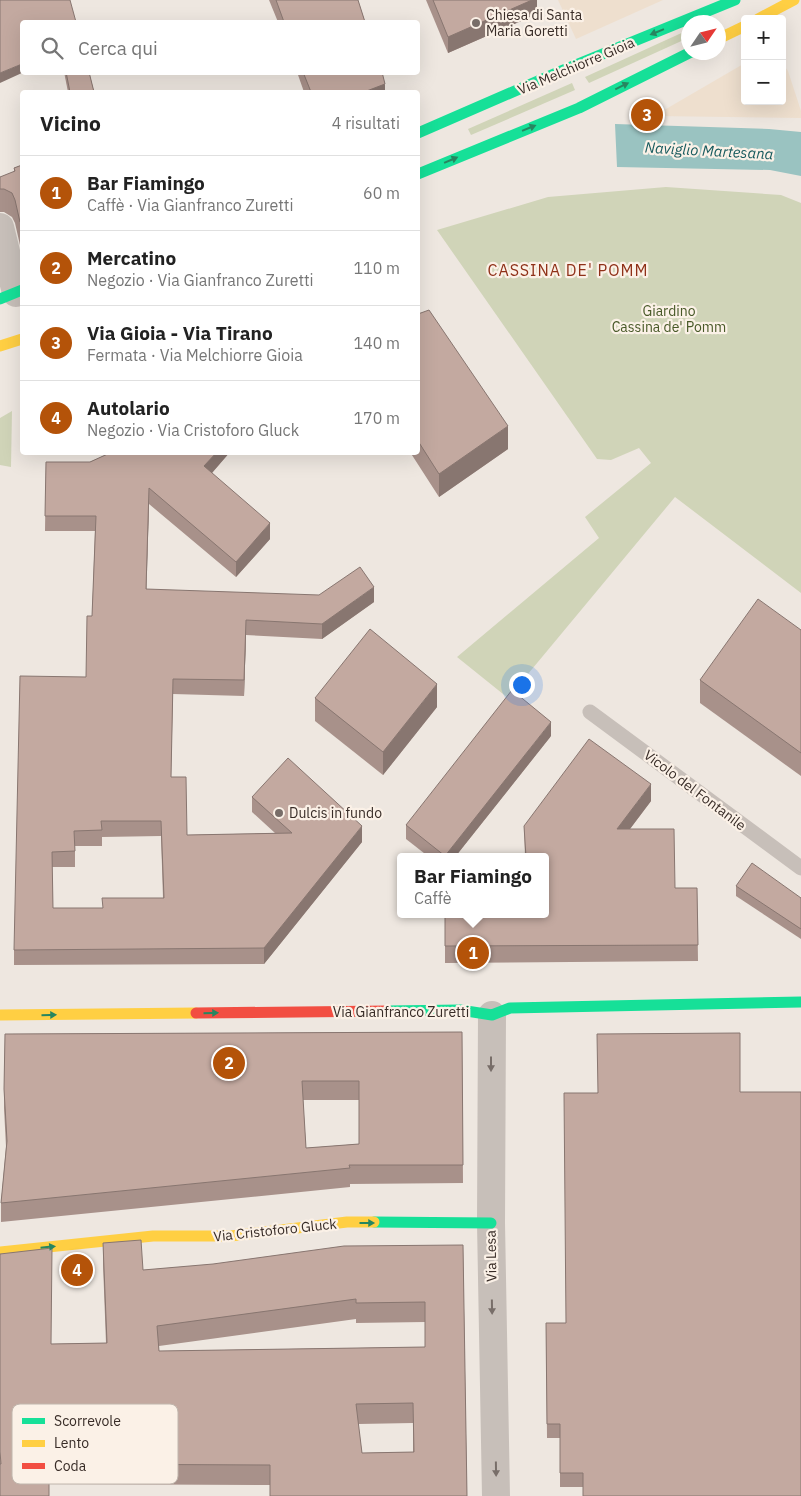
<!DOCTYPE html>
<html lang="it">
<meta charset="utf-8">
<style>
:root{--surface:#fff;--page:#f6f6f6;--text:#222;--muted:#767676;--line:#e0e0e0;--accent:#b45309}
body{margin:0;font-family:"IBM Plex Sans",sans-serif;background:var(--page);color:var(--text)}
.controls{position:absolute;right:15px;top:15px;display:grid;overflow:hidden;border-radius:5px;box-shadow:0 5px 20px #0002}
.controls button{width:45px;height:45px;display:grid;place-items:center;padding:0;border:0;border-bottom:1px solid var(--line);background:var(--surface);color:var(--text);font:25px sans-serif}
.compass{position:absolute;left:681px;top:15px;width:45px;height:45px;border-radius:50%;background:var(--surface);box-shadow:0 5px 20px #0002;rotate:55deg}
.you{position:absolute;left:521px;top:684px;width:18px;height:18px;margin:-12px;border:4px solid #fff;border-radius:50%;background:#1a73e8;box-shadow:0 0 0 8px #1a73e833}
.badge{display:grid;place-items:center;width:32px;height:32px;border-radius:50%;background:var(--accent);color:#fff;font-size:16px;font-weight:700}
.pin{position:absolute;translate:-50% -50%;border:2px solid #fff;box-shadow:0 1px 5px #0006}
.popup{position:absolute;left:397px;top:853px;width:152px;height:65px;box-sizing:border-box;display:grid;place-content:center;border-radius:5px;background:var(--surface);filter:drop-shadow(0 1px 4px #0005);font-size:16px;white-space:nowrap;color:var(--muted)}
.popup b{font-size:19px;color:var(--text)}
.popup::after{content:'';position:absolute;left:50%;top:100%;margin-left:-10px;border:10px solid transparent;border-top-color:var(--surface)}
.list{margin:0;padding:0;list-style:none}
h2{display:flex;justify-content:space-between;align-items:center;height:65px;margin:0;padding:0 20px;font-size:21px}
h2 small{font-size:16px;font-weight:400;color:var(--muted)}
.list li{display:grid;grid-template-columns:32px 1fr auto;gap:15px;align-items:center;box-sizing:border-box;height:75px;padding:0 20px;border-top:1px solid var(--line)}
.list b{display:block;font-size:19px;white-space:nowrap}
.list p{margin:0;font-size:16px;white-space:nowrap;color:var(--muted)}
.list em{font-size:16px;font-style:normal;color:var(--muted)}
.icon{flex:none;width:28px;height:28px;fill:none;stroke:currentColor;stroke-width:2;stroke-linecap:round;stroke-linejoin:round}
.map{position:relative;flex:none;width:801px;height:1496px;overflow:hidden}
.search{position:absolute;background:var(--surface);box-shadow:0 5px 20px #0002;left:20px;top:20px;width:400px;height:55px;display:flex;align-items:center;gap:12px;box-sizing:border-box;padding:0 18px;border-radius:5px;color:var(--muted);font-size:19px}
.panel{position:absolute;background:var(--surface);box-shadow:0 5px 20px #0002;left:20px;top:90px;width:400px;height:365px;border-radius:5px}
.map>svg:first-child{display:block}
.green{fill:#d0d4b8}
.plaza{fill:#eedfce}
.water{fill:#9ac3c1}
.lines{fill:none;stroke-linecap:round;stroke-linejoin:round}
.lane{stroke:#c7bfb9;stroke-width:15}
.street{stroke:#c7bfb9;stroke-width:28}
.fast{stroke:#16e098;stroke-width:11}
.slow{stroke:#ffcf43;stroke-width:11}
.jam{stroke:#f24e42;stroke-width:11}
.wall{fill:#a8918a;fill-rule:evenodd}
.shaded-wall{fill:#887670}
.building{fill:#c3a9a0;stroke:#887670;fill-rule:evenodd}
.oneway{fill:#278660}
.oneway2{fill:#786e69}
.poi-dot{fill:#786d68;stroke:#fbf1e7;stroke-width:2}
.labels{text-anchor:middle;stroke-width:4.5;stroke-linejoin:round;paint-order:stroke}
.poi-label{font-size:14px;fill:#382c27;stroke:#fbf1e7;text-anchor:start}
.street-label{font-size:14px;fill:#382c27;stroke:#fbf1e7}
.park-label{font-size:14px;fill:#485928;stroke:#fbf1e7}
.water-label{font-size:15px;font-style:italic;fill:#185b5e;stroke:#fbf1e7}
.quarter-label{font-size:16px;letter-spacing:1px;fill:#8f3118;stroke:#fbf1e7}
.key{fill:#fbf1e7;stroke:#c0b6ad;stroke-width:1}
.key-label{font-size:14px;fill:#382c27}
</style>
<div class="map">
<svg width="801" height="1496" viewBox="0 0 801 1496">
<rect width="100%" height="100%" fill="#eee7e0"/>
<g class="green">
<polygon points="688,30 688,38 589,83 585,77"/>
<polygon points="572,83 575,90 471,135 468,129"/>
<polygon points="666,187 781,195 801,203 801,593 675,497 508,698 457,657 599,538 585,517 651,463 639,448 611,460 597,459 437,230 548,197"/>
<polygon points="12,411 11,467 0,465 0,418"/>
</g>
<g class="plaza">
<polygon points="558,0 663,0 576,39"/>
<polygon points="745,63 745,101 782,101 782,63 788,71 801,111 801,118 654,116"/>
</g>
<polygon class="water" points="615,124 769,129 801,132 801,176 770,170 617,167"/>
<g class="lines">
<polyline class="lane" points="590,712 801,868"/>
<g class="street">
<polyline points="0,227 16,293"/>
<polyline points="492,1015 491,1223 496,1496"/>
</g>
<g class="fast">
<polyline points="418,133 561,71 735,0"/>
<polyline points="418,174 579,108 691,52"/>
<polyline points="0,299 22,290"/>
<polyline points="388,1011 460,1010 492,1015 510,1008 801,1002"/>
<polyline points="374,1222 491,1223"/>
</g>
<g class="slow">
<polyline points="758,19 794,0"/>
<polyline points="718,39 745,26"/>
<polyline points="0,346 22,339"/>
<polyline points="0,1015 196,1013"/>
<polyline points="0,1252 153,1236 231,1236 347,1222 374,1222"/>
</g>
<polyline class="jam" points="196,1013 388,1011"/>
</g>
<g class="wall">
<polygon points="269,0 358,0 365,22 278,22"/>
<polygon points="426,0 537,0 537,14 448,53"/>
<polygon points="64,72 89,72 94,92 68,92"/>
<polygon points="297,72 382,72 385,92 304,92"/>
<polygon points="22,165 20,245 15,223 12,217 4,212 0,212 0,177 14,172 14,168"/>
<polygon points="418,314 508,449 439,497 410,452 418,452"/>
<path d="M112 452H230L212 473 270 539 236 577 149 504 146 589 374 602 322 639 246 635 244 696 173 694 171 777 187 835 275 833 252 812V797L362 842 264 964 14 965V950L86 677 92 616 95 531H45L46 462H90ZM161 836 163 898 102 908H53L52 867H75V846H102V837Z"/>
<polygon points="801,630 801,776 700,703 700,680"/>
<polygon points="315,698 437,707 383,775 315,721"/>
<polygon points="551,736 455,857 429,857 406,839 406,825"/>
<polygon points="651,801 630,829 675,888 697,888 698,961 445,963 445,914 546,914 546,857 525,857 524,826"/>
<polygon points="736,886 801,898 801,939 736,896"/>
<path d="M462 1032 463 1183 350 1184V1187L1 1222V1203L6 1147 4 1108 5 1034ZM303 1100H359V1144L306 1148Z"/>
<polygon points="740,1033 583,1487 560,1487 560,1438 547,1438 546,1323 566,1323 597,1093"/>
<path d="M103 1243 143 1270 463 1245 467 1496 270 1485 49 1484 0 1496V1254L51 1344 106 1343 103 1264ZM356 1319V1323L425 1322V1347L159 1351V1346ZM413 1423V1452L362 1453 358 1424Z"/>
</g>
<g class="shaded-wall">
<polygon points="532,0 537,0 537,14 448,53 448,37"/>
<polygon points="22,64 22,72 24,72 0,83 0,73"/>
<polygon points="385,84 385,92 364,92"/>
<polygon points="22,221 22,244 20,245 20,222"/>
<polygon points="508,426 508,449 439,497 439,474"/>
<polygon points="217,452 230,452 204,482 204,466"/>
<polygon points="149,488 149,504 146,605 146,589"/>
<polygon points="270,523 270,539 236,577 236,562"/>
<polygon points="374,587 374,602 322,639 322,624"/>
<polygon points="246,620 246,635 244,696 244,680"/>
<polygon points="437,684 437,707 383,775 383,752"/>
<polygon points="551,722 551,736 455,857 445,857 445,856"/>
<polygon points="651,784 651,801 617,846 617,829"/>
<polygon points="362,826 362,842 264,964 264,948"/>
</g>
<g class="building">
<polygon points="0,0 70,0 76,22 22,22 22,64 0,73"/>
<polygon points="276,0 358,0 365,22 284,22"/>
<polygon points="433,0 532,0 448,37"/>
<polygon points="66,72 89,72 94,92 70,92"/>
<polygon points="303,72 382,72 385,84 364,92 311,92"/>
<polygon points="22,165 22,221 20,222 15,200 12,193 4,189 0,189 0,177 15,171 14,168"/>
<polygon points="429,310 508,426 439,474 418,441 418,314"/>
<path d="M112 452H217L204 466 270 523 236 562 149 488 146 589 319 595 360 567 374 587 322 624 246 620 244 680 173 679 171 777H186L187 835 292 833 252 797 288 758 362 826 264 948 14 950 20 676 86 677 87 616H92L96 516H45L46 462H90ZM101 821H161L164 898H102L103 908H53L52 852 75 851 74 831 102 830Z"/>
<polygon points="758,599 801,630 801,753 700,680"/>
<polygon points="370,629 437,684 383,752 315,698"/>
<polygon points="512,690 551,722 445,856 406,825"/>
<polygon points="589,739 651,784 617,829 674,829 675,888 697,888 698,945 445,946 445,914 546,914 546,857 526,857 524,826"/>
<polygon points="752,863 801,898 801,929 736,886"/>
<path d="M462 1032 463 1165H349L350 1168 1 1203 7 1141 4 1089 5 1034ZM302 1081H359V1144L306 1148Z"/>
<polygon points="740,1033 740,1092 801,1092 801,1496 583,1496 583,1473 560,1473 560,1424 547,1424 546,1323 566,1323 564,1093 598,1093 597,1034"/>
<path d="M141 1240 143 1270 213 1264 344 1246 463 1245 467 1496H270V1465L49 1464V1496H0V1464H1L0 1452V1254L52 1248 51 1344 107 1343 103 1243ZM356 1299V1303L425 1302V1347L159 1351 157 1326ZM413 1403 414 1452 362 1453 356 1404Z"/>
</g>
<defs><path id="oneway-solid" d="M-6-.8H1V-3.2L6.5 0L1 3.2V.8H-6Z" transform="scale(1.25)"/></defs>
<g class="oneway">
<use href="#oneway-solid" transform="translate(657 32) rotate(158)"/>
<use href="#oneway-solid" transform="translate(622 86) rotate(-26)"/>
<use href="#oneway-solid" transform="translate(529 128) rotate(-22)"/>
<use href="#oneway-solid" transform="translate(451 160) rotate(-23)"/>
<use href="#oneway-solid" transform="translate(211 1013) rotate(-1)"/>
<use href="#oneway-solid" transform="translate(49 1015) rotate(-1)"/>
<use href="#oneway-solid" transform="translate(367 1223)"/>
<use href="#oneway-solid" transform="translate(48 1247) rotate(-6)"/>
</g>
<g class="oneway2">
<use href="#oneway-solid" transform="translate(491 1064) rotate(90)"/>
<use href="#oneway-solid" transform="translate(492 1307) rotate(89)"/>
<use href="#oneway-solid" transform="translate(496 1469) rotate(89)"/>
</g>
<g class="poi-dot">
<circle cx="476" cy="23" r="5"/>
<circle cx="279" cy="813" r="5"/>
</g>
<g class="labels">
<g class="poi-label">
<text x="486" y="20">Chiesa di Santa<tspan x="486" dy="16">Maria Goretti</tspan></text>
<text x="289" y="818">Dulcis in fundo</text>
</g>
<g class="street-label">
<text transform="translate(576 66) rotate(-23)" y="5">Via Melchiorre Gioia</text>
<text transform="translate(695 790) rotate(37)" y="5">Vicolo del Fontanile</text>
<text x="401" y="1017">Via Gianfranco Zuretti</text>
<text transform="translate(275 1230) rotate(-6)" y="5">Via Cristoforo Gluck</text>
<text transform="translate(491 1256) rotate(-91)" y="5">Via Lesa</text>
</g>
<g class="park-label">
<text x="669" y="316">Giardino<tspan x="669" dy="16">Cassina de' Pomm</tspan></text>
</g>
<g class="water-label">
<text transform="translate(709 151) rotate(3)" y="5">Naviglio Martesana</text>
</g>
<g class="quarter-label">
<text x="568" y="276">CASSINA DE' POMM</text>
</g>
</g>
<rect x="12" y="1404" width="166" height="80" rx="8" class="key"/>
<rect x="22" y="1418" width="23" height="6" fill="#16e098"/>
<rect x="22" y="1440" width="23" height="7" fill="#ffcf43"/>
<rect x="22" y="1463" width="23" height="6" fill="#f24e42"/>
<g class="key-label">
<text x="54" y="1426">Scorrevole</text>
<text x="54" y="1448">Lento</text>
<text x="54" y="1471">Coda</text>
</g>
</svg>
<div class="controls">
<button>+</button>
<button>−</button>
</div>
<svg class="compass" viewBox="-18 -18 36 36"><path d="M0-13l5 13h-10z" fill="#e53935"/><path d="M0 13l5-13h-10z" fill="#767676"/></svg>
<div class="you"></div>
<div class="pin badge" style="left:473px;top:953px">1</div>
<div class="popup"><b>Bar Fiamingo</b>Caffè</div>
<div class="pin badge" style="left:229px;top:1063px">2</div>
<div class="pin badge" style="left:647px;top:115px">3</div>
<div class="pin badge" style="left:77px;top:1270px">4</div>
<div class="search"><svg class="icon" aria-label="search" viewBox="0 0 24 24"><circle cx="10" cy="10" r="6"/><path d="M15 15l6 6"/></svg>Cerca qui</div>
<section class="panel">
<h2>Vicino<small>4 risultati</small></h2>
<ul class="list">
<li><span class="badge">1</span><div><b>Bar Fiamingo</b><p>Caffè · Via Gianfranco Zuretti</p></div><em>60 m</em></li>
<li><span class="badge">2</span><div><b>Mercatino</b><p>Negozio · Via Gianfranco Zuretti</p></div><em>110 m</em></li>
<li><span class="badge">3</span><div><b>Via Gioia - Via Tirano</b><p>Fermata · Via Melchiorre Gioia</p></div><em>140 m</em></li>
<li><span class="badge">4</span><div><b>Autolario</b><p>Negozio · Via Cristoforo Gluck</p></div><em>170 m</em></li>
</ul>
</section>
</div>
